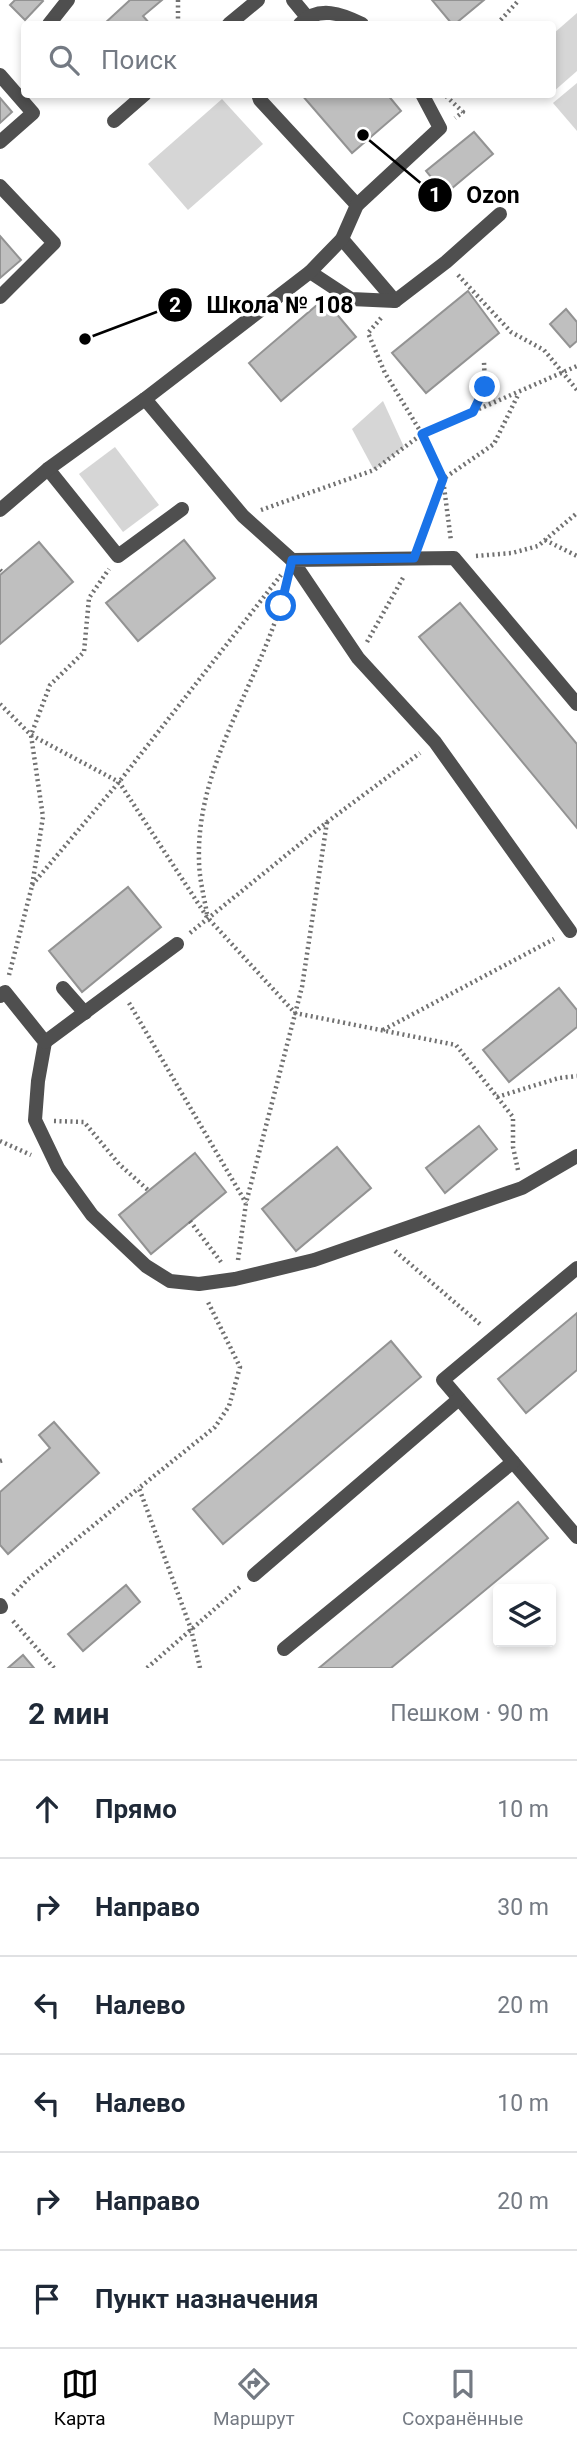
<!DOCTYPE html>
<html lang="ru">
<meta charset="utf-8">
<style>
:root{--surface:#fff;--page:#f2f2f3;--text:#1f2937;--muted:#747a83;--line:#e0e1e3;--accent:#000}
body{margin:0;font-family:Roboto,sans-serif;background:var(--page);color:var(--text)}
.controls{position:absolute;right:21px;bottom:21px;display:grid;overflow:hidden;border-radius:7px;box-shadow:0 4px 10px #0003}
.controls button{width:63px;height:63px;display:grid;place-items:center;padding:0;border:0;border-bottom:2px solid var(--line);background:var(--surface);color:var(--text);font:35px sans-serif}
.stop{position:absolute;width:21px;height:21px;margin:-16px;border:5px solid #1a73e8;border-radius:50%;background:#fff}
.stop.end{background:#1a73e8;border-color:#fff;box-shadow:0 2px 7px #0008}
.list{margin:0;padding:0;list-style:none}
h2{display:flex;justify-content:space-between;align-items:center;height:91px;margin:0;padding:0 28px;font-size:30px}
h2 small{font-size:23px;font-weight:400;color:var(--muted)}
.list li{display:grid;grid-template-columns:46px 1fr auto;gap:21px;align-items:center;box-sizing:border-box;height:98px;padding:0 28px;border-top:2px solid var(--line)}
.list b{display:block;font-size:26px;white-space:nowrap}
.list em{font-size:23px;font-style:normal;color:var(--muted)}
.icon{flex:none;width:38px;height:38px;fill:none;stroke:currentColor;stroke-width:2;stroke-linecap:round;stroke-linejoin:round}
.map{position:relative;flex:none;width:577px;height:1668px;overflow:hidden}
.search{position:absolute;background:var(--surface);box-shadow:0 4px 10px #0003;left:21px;right:21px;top:21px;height:77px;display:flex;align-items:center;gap:18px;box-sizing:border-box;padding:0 24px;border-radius:7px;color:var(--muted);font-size:26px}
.sheet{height:679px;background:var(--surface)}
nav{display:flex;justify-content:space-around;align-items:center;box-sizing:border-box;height:98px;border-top:2px solid var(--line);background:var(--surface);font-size:19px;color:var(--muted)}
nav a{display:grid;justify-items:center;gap:4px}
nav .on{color:var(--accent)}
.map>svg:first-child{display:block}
.green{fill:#d6d6d6}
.building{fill:#bfbfbf;stroke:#939393;stroke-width:2}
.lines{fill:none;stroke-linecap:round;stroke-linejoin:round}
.path{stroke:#717171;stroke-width:4.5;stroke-dasharray:2 3.5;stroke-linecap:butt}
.lane{stroke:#4f4f4f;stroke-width:14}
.route{stroke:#1a73e8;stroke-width:9}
.leader{fill:none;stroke:#000;stroke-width:2.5}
.callout-dot{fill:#000;stroke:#fff;stroke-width:2.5}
.mark-label{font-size:21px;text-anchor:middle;font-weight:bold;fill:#fff}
.callout-label{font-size:23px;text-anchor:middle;font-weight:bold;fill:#000;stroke:#fff;stroke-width:7;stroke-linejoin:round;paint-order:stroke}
</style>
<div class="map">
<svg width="577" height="1668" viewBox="0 0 577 1668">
<rect width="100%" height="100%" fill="#fff"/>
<g class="green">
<polygon points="577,13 577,71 553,92 553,34"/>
<polygon points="577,83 577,131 553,103"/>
<polygon points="222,99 263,144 188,210 148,164"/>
<polygon points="383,401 404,447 374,470 352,429"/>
<polygon points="115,447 159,505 123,532 79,474"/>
</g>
<g class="building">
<polygon points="15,0 42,0 43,1 25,20 10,5"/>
<polygon points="130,0 162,0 143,16 150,24 104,24"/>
<polygon points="432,0 484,0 455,24 452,24"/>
<polygon points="301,94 387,94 401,111 352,153"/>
<polygon points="0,98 12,112 0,123"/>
<polygon points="474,132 493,154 445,194 426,171"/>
<polygon points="0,236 21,260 0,278"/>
<polygon points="468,291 499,333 426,393 392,353"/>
<polygon points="324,299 356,337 281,401 249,363"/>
<polygon points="566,309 577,322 577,341 570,347 550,324"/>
<polygon points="184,540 215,578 138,641 106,603"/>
<polygon points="39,542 73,582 0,644 0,575"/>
<polygon points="460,603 577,744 577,828 419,637"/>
<polygon points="128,887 161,927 82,992 49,951"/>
<polygon points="559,988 577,1010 577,1027 509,1082 483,1050"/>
<polygon points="479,1126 497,1149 445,1193 426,1168"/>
<polygon points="337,1147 371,1188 296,1251 262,1209"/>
<polygon points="195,1153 226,1192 151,1254 119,1215"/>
<polygon points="577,1313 577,1370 526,1413 498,1379"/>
<polygon points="391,1341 421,1377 223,1544 193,1509"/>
<polygon points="54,1422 99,1473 8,1554 0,1545 0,1492 50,1448 39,1435"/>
<polygon points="518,1502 548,1538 391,1668 319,1668"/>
<polygon points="126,1585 140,1602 83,1651 68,1634"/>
<polygon points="23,1655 34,1668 8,1668"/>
</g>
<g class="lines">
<g class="path">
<polyline points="178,0 178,24"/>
<polyline points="497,24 519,0"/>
<polyline points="446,96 463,112 455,118"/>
<polyline points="458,275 511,332 544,350 577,390"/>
<polyline points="381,318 368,333 385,373 422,434 443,479 451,541"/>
<polyline points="474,412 485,387 484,362"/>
<polyline points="261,510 374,470 422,434 577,366"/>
<polyline points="545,540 577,556"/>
<polyline points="419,543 443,479 494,444 519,393"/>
<polyline points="476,556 512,553 538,546 577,513"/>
<polyline points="0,570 3,573"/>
<polyline points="367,642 404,576"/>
<polyline points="0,704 31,735 119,782 207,917 295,1013 456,1045 513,1117 513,1147 518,1170"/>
<polyline points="32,885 119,782 281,575"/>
<path d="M207 914C204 896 199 878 199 860 196 761 264 678 286 585"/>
<polyline points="190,933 327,822 420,753"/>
<polyline points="9,975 32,886 43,817 31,735 50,685 84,652 89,598 109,569"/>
<polyline points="129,1003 246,1203"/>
<polyline points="383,1030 554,939"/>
<polyline points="497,1097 559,1078 577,1076"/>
<polyline points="54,1121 84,1122 119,1164 149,1191"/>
<polyline points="0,1141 31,1155"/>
<polyline points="190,1221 221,1262"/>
<polyline points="395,1251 481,1325"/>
<polyline points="238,1260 246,1203 302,987 327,822"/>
<polyline points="0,1461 3,1460"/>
<polyline points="13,1595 28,1579 139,1488"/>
<polyline points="13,1621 54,1668"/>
<polyline points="147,1668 241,1586"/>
<polyline points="200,1668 191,1629 139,1488 215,1427 229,1406 240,1367 207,1300"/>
</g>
<g class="lane">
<polyline points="293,0 307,17"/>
<polyline points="49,24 68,0"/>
<polyline points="229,24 258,0"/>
<path d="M300 24C319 5 342 14 362 24"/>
<polyline points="0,75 33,113 0,142"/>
<polyline points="258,94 260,100 357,205"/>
<polyline points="114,121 145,94"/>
<polyline points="0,186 54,243 0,297"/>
<polyline points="342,239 395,301 446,262 500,214"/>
<polyline points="310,272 351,299 395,301"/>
<polyline points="145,399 243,516 292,560"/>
<polyline points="48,469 118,556 182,509"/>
<polyline points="0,510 48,469 145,399 310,272 342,239 357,205 440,128 422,94"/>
<polyline points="570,931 435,742 358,658 292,560 454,558 577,704"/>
<polyline points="63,988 85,1013"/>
<polyline points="0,996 5,992 45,1042 38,1081 35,1120 58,1168 92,1215 146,1266 170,1281 199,1284 235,1279 314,1260 522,1188 577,1156"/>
<polyline points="45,1042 177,944"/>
<polyline points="577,1268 443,1380 577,1537"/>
<polyline points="254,1575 459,1399"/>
<polyline points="0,1605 1,1607"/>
<polyline points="284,1649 513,1462"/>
</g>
</g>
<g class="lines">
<polyline class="route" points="281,606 292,560 414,558 443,479 422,434 473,412 485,387"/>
</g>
<path class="leader" d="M363 135L435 195M85 339L175 305"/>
<g class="callout-dot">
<circle cx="363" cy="135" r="7"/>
<circle cx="85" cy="339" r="7"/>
<circle cx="435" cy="195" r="18"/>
<circle cx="175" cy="305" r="18"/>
</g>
<g class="mark-label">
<text x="435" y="202">1</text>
<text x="175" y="312">2</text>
</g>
<g class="callout-label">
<text x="493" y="203">Ozon</text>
<text x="280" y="313">Школа № 108</text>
</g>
</svg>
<div class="controls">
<button><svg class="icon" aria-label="layers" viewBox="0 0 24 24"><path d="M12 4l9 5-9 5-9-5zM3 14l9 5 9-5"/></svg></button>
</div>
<div class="stop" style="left:281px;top:606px"></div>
<div class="stop end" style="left:485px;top:387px"></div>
<div class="search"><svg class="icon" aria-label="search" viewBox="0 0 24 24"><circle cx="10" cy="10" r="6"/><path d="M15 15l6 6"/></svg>Поиск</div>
</div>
<section class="sheet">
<h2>2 мин<small>Пешком · 90 m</small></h2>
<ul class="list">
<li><svg class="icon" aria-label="ahead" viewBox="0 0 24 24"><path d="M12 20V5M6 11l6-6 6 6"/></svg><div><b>Прямо</b></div><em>10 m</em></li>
<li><svg class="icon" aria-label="right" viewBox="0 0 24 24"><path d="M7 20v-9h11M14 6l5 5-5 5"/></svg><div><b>Направо</b></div><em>30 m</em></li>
<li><svg class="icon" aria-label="left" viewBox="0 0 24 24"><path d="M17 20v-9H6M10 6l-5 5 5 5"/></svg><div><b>Налево</b></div><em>20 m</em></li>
<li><svg class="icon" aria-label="left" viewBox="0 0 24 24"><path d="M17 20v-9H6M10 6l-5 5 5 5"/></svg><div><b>Налево</b></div><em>10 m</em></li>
<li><svg class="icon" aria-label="right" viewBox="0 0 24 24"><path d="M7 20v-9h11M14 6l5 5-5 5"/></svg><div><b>Направо</b></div><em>20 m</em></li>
<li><svg class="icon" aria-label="arrive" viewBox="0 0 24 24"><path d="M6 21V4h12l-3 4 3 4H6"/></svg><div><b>Пункт назначения</b></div></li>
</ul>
</section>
<nav>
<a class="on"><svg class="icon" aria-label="map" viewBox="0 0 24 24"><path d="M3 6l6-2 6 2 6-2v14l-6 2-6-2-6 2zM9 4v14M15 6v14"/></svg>Карта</a>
<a><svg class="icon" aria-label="directions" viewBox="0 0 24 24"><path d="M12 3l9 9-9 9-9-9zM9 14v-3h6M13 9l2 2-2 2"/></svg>Маршрут</a>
<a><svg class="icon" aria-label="saved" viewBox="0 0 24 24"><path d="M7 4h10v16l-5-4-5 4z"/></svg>Сохранённые</a>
</nav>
